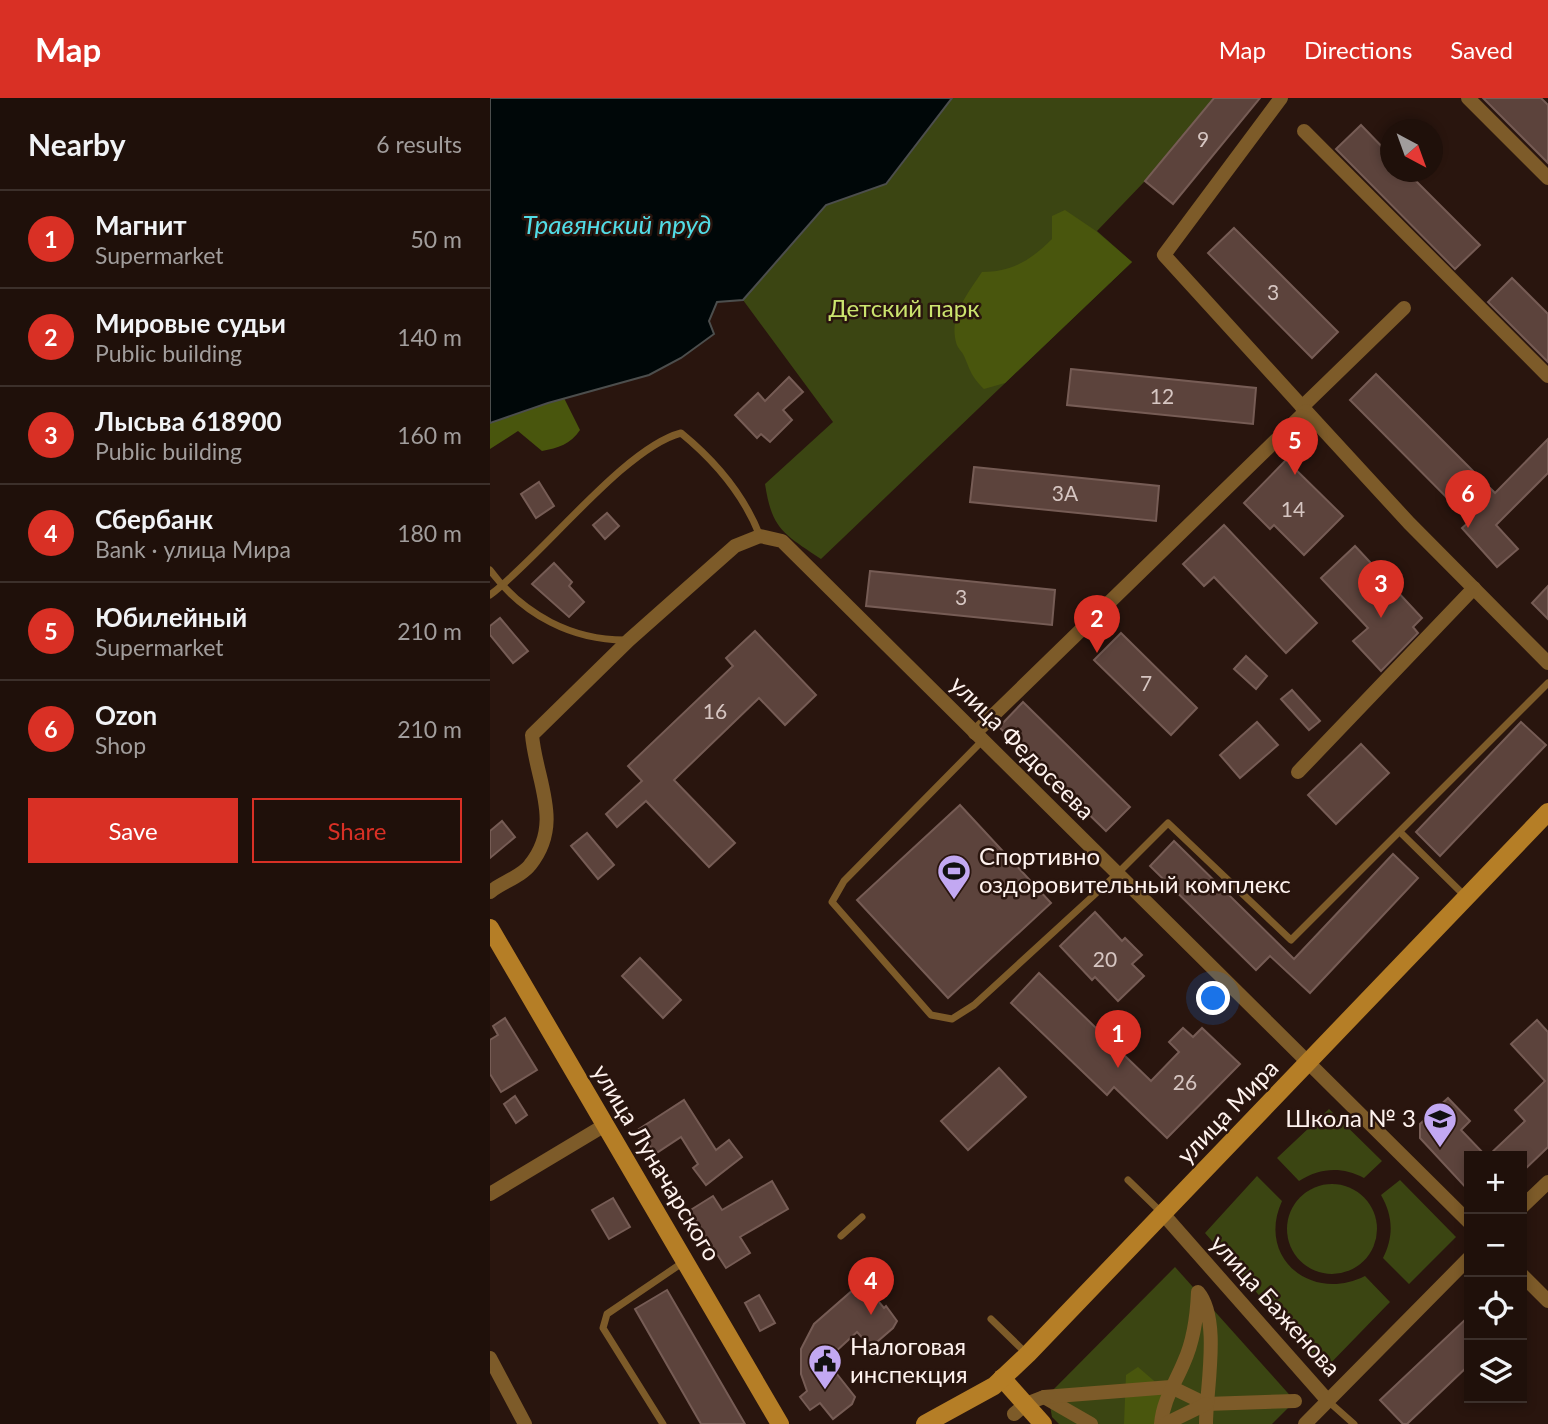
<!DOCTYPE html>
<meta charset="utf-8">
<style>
:root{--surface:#1f100a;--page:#271913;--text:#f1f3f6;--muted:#a19d9c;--line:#3c302b;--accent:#d93025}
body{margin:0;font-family:Lato,sans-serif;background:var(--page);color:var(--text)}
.controls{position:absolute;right:21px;bottom:21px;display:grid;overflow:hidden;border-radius:0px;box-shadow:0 4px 10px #0003}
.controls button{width:63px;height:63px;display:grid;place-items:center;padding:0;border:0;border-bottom:2px solid var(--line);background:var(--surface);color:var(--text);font:35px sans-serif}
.compass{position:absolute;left:890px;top:21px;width:63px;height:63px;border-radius:50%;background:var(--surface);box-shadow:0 4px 10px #0003;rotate:139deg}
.you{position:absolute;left:724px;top:901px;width:24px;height:24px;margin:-18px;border:5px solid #fff;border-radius:50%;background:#1a73e8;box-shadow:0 0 0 10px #1a73e833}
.badge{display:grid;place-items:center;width:46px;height:46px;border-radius:50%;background:var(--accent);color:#fff;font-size:23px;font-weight:700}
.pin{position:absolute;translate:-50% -58px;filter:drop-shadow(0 2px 4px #0008)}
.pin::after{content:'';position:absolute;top:37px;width:24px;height:21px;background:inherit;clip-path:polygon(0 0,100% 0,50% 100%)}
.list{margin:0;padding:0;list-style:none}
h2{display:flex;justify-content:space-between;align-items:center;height:91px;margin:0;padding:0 28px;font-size:30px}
h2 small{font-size:23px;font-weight:400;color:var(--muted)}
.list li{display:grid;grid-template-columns:46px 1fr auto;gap:21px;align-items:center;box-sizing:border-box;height:98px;padding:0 28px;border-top:2px solid var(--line)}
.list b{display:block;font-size:26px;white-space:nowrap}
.list p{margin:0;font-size:23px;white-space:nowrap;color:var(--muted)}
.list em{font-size:23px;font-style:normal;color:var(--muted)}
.actions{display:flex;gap:14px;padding:21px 28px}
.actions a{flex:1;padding:16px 0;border:2px solid var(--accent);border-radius:0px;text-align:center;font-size:24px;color:var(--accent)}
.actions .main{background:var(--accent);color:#fff}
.icon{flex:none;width:38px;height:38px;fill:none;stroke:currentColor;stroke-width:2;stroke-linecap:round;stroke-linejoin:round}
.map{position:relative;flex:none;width:1058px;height:1326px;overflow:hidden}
header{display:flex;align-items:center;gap:42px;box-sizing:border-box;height:98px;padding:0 35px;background:var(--accent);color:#fff}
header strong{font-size:33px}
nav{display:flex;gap:38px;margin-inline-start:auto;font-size:24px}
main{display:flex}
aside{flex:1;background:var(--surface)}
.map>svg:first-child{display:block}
.green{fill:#3b4512}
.forest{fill:#49560d}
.water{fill:#000708;stroke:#4c4e4d;stroke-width:2}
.building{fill:#5c433c;stroke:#765c55;stroke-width:2}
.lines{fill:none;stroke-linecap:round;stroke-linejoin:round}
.lane{stroke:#7d5b29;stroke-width:7}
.street{stroke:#7d5b29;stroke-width:14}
.secondary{stroke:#b57e26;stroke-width:18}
.labels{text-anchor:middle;stroke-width:5;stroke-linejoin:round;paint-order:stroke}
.number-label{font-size:21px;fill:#d6c6c2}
.park-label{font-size:24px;fill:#cbe46e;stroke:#29150e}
.street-label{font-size:24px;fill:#fef2ee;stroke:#29150e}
.poi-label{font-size:24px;fill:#fef2ee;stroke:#29150e;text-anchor:start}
.water-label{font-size:26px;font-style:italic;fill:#52dce6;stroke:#29150e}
</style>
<header>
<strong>Map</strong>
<nav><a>Map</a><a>Directions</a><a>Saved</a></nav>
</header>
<main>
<aside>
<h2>Nearby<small>6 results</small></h2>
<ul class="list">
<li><span class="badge">1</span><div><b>Магнит</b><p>Supermarket</p></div><em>50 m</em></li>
<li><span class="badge">2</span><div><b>Мировые судьи</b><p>Public building</p></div><em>140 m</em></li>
<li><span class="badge">3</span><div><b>Лысьва 618900</b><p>Public building</p></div><em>160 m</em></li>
<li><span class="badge">4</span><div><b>Сбербанк</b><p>Bank · улица Мира</p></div><em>180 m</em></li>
<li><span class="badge">5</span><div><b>Юбилейный</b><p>Supermarket</p></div><em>210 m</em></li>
<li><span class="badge">6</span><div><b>Ozon</b><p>Shop</p></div><em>210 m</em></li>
</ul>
<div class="actions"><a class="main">Save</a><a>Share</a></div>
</aside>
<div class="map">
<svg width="1058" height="1326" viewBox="0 0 1058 1326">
<rect width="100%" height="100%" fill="#29150e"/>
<g class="green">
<path d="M462 0H724L655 83 607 133 642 164 331 461C294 436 282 432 275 386L343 324 253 202 336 107 396 86Z"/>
<path d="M839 1011 892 1063 874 1080C851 1068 830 1070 809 1083L787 1060Z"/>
<path d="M767 1078 792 1103C766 1160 822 1205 875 1178L900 1204 834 1272 715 1135Z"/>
<path d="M910 1082 966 1139 919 1186 893 1160C904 1138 903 1118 891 1097Z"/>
<circle cx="842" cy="1131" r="45"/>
<polygon points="685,1169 805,1303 782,1326 569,1326 562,1319 558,1297"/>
</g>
<g class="forest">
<path d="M575 112 606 133 642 164 515 285 494 291C481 278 481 274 474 258 472 253 467 250 466 244 459 218 478 195 492 174 522 174 541 162 562 141V118Z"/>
<path d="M74 300 90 332C81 346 68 350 52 353L28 333 0 351V325Z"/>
<polygon points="648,1269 678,1295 671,1326 634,1326 636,1277"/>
</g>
<polygon class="water" points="0,0 462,0 396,86 336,107 253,202 227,204 219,223 224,236 191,260 159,277 58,305 0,325"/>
<g class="building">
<polygon points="724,0 770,0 683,106 655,83"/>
<polygon points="993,0 1051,0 1058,7 1058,65"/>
<polygon points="871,27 900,57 900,74 917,74 990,147 965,171 846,51"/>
<polygon points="744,130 848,234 822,260 718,155"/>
<polygon points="1022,180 1058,216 1058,264 998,204"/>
<polygon points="581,271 766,290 763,326 577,307"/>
<polygon points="886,276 1005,395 1058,341 1058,375 1006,427 1028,451 1007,469 972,430 980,423 860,302"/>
<polygon points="299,279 313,294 293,312 302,322 280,344 271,336 267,340 245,317 268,295 275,303"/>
<polygon points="796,362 853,418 814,457 784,427 780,431 754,405"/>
<polygon points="484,369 669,388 666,423 480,404"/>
<polygon points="49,384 64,408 46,420 31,396"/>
<polygon points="117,415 129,428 115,441 103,427"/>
<polygon points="734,427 827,525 796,555 724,479 714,488 693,466"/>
<polygon points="865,448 932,520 923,529 928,535 891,573 863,543 878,530 831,480"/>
<polygon points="64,465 82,484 79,488 94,504 79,519 42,486"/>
<polygon points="380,473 565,492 562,527 376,508"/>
<polygon points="1058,488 1058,521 1042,505"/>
<polygon points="10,520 38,553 23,565 0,537 0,528"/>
<polygon points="265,533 326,597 295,627 269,600 184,682 245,745 219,769 156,703 127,729 116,716 152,683 138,668 243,568 236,560"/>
<polygon points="631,535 707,610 681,637 604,562"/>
<polygon points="756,558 777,578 766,591 744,571"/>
<polygon points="802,592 830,623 819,632 791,601"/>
<polygon points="533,604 640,709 616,733 509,629"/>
<polygon points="767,624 788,647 750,680 730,657"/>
<polygon points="1031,624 1056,647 950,758 926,734"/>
<polygon points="871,646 899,675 846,726 818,697"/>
<polygon points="470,707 561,805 458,900 367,802"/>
<polygon points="12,723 25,739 0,760 0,733"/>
<polygon points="97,735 124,767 108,781 81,748"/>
<polygon points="684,743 804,861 903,756 928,780 820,895 780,858 766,872 660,768"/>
<polygon points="605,814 632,843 635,840 652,857 642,866 654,878 628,903 605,879 602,882 570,848"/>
<polygon points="150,860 191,902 173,920 132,878"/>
<polygon points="549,875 661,983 689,954 679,944 693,930 703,939 712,930 750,966 677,1040 624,989 617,997 521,905"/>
<polygon points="15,920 47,972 11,994 0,976 0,942 8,937 3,928"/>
<polygon points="1047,922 1058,934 1058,1049 1032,1074 1032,1058 998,1058 1035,1023 1025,1012 1055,983 1021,946"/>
<polygon points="509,970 536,999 478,1052 451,1023"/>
<polygon points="25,998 37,1017 26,1025 14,1006"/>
<polygon points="958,1000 980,1023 971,1032 996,1058 979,1058 979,1093 930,1040 930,1026"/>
<polygon points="194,1002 226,1052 239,1042 252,1059 216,1087 203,1070 208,1066 191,1039 165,1056 149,1031"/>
<polygon points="282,1083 298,1111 250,1139 260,1155 236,1170 199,1113 223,1098 232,1112"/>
<polygon points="123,1100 140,1129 119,1141 102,1112"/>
<polygon points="372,1184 394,1210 396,1208 407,1223 403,1230 381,1249 367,1234 343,1256 343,1271 365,1299 362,1306 343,1321 330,1305 320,1312 310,1299 317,1293 311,1276 311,1251 324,1226"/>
<polygon points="177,1192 255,1326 211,1326 145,1211"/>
<polygon points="269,1197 285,1225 270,1233 255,1205"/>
<polygon points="979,1218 979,1267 917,1326 913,1326 890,1302"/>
</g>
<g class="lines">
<g class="lane">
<path d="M0 472C33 517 83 543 138 542"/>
<path d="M0 497C52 458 134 350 191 335 224 362 254 397 270 438"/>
<polyline points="492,643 354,783 342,804 441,917 462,921 484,907 627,776 678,725 801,842 1058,585"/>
<polyline points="910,734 976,799"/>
<polyline points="638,1082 673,1116"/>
<polyline points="351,1138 372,1119"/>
<polyline points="501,1221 537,1256"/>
<polyline points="838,1303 864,1326"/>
<polyline points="173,1326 113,1230 117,1216 195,1163"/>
</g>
<g class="street">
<polyline points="791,0 674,157 816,313"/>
<polyline points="978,0 1058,80"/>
<polyline points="814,33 1058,278"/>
<polyline points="812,309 914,210"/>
<polyline points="485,635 816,313 919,425 1058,565"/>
<polyline points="808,674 984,490"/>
<path d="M0 794C11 785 32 778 40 767 74 725 46 683 42 637L139 542 245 448 270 438 292 443 979 1124"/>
<polyline points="0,1096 115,1027"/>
<polyline points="1032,1109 1058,1084"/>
<polyline points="674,1117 838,1303"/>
<polyline points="1032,1177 1058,1203"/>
<polyline points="0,1260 35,1326"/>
<polyline points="554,1299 601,1326"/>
<polyline points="524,1316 536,1306 554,1299 681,1289 716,1306 805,1303"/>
<path d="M671 1326C673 1302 685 1286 694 1264 704 1242 707 1218 708 1194 731 1221 716 1291 716 1326"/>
<polyline points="675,1326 716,1306"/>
<polyline points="815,1326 979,1160"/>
</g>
<g class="secondary">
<polyline points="0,830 290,1326"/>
<polyline points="512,1280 553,1326"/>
<polyline points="435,1326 504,1288 538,1256 1058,714"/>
</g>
</g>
<defs>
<g id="stadium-pin" transform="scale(1.75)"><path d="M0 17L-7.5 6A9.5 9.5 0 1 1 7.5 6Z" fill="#c2a8f2" stroke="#29150e"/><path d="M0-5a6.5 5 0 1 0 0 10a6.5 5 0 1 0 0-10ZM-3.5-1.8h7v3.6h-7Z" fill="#111"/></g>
<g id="school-pin" transform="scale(1.75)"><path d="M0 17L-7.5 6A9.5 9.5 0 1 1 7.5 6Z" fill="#c2a8f2" stroke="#29150e"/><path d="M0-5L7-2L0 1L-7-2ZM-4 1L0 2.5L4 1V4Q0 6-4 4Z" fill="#111"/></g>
<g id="civic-pin" transform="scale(1.75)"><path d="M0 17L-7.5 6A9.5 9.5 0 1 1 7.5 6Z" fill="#c2a8f2" stroke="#29150e"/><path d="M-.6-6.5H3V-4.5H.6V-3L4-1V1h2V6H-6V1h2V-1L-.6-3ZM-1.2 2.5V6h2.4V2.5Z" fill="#111"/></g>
</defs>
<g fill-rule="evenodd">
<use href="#stadium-pin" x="464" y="773"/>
<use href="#school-pin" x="950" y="1021"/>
<use href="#civic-pin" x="335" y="1263"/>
</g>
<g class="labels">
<g class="number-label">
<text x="713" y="49">9</text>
<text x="783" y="202">3</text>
<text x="672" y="306">12</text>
<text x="575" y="403">3А</text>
<text x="803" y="419">14</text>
<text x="471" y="507">3</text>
<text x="656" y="593">7</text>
<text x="225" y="621">16</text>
<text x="615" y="869">20</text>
<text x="695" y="992">26</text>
</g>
<g class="park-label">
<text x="414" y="219">Детский парк</text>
</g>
<g class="street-label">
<text transform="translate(532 650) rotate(45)" y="8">улица Федосеева</text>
<text transform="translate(738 1014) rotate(-46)" y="8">улица Мира</text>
<text transform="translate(166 1065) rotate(59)" y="8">улица Луначарского</text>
<text transform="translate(785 1208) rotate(48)" y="8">улица Баженова</text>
</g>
<g class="poi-label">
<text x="489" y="767">Спортивно<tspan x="489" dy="28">оздоровительный комплекс</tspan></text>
<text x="926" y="1029" text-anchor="end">Школа № 3</text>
<text x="360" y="1257">Налоговая<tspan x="360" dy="28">инспекция</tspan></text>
</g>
<g class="water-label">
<text x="127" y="136">Травянский пруд</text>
</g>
</g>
</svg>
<div class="controls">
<button>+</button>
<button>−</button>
<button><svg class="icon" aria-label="locate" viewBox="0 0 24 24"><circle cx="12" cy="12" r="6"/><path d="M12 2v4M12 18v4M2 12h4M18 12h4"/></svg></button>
<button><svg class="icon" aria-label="layers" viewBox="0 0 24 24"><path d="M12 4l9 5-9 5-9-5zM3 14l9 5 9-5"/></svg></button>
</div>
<svg class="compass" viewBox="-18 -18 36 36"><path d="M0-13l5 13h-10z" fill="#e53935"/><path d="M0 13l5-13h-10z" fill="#a19d9c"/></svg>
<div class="you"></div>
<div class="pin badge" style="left:628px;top:970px">1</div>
<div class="pin badge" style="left:607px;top:555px">2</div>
<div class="pin badge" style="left:891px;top:520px">3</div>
<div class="pin badge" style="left:381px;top:1217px">4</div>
<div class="pin badge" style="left:805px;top:377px">5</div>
<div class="pin badge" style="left:978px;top:430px">6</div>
</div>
</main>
